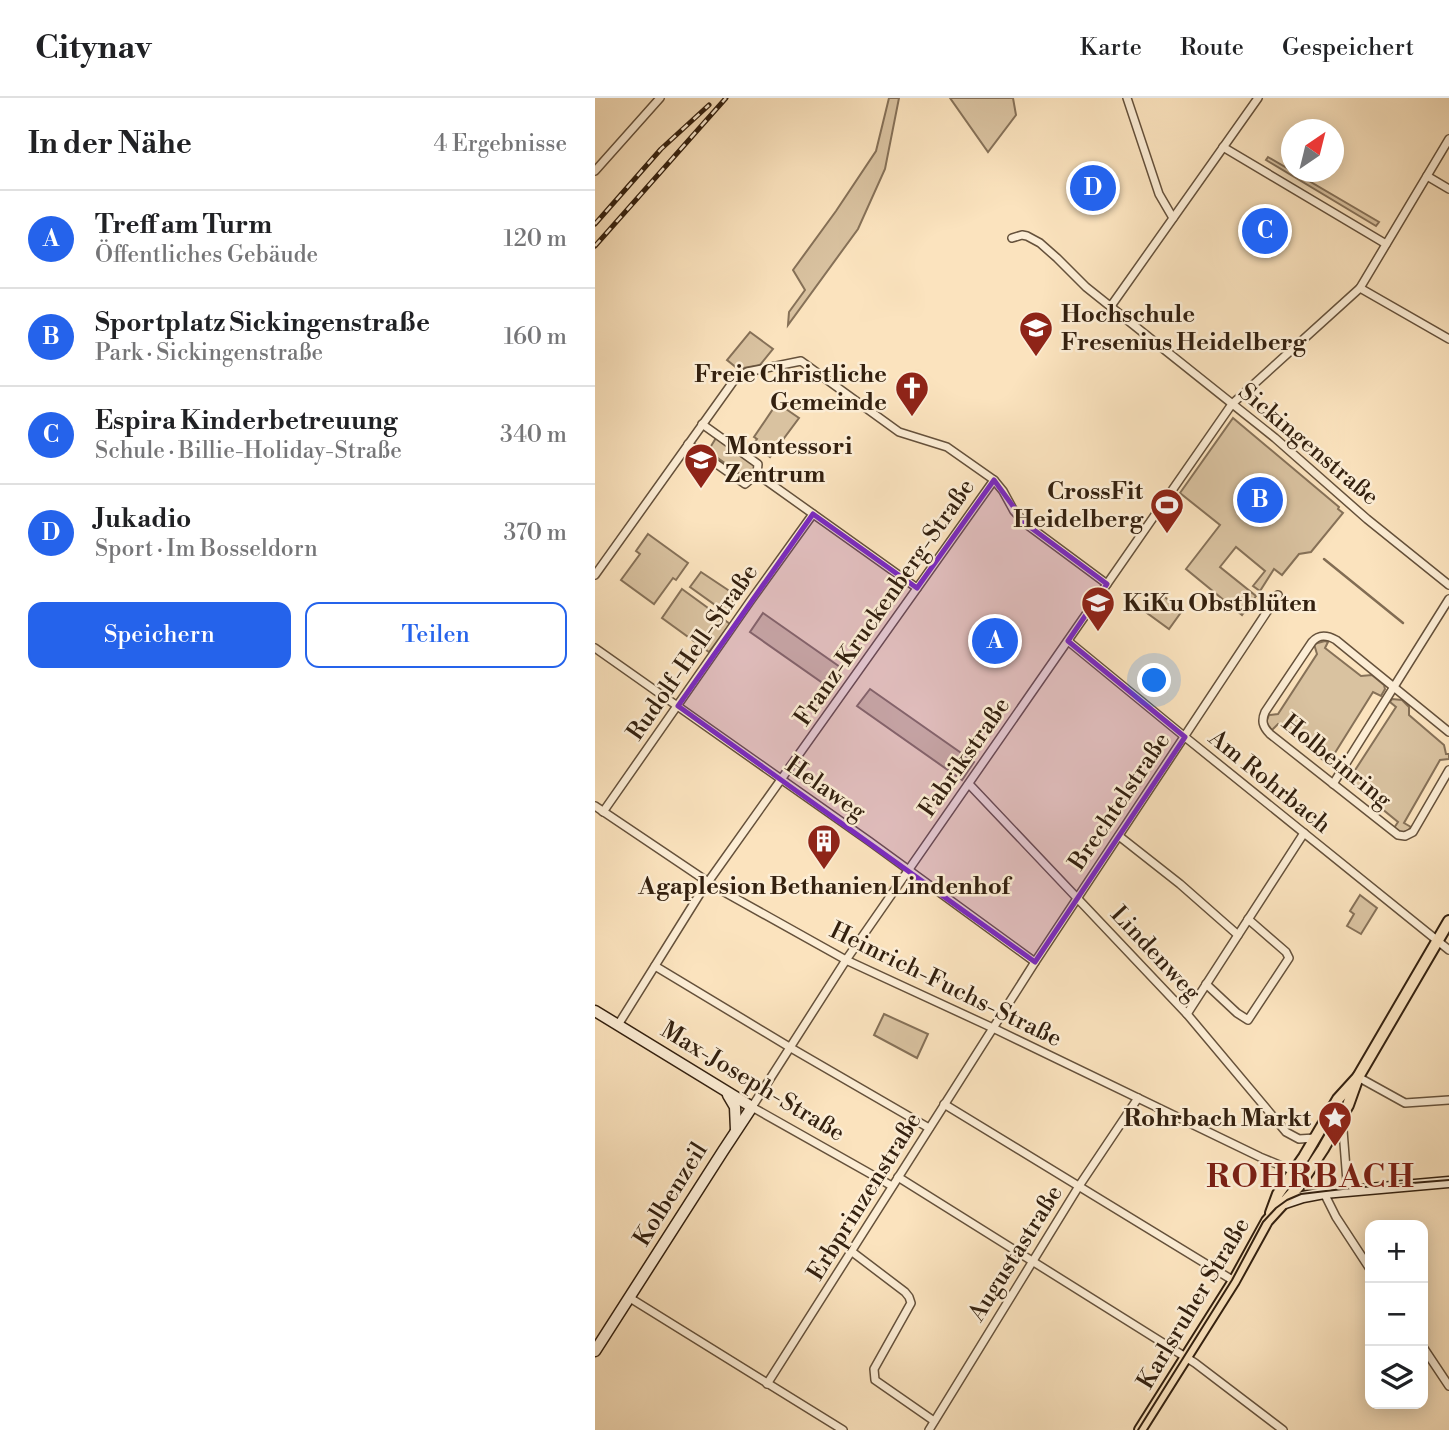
<!DOCTYPE html>
<html lang="de">
<meta charset="utf-8">
<style>
:root{--surface:#fff;--page:#f2f2f2;--text:#202124;--muted:#757577;--line:#e0e0e0;--accent:#2563eb}
body{margin:0;font-family:"Libre Bodoni",serif;background:var(--page);color:var(--text)}
.controls{position:absolute;right:21px;bottom:21px;display:grid;overflow:hidden;border-radius:14px;box-shadow:0 4px 18px #0003}
.controls button{width:63px;height:63px;display:grid;place-items:center;padding:0;border:0;border-bottom:2px solid var(--line);background:var(--surface);color:var(--text);font:35px sans-serif}
.compass{position:absolute;left:686px;top:21px;width:63px;height:63px;border-radius:50%;background:var(--surface);box-shadow:0 4px 18px #0003;rotate:35deg}
.you{position:absolute;left:560px;top:583px;width:24px;height:24px;margin:-18px;border:5px solid #fff;border-radius:50%;background:#1a73e8;box-shadow:0 0 0 10px #1a73e833}
.badge{display:grid;place-items:center;width:46px;height:46px;border-radius:50%;background:var(--accent);color:#fff;font-size:23px;font-weight:700}
.pin{position:absolute;translate:-50% -50%;border:4px solid #fff;box-shadow:0 2px 7px #0006}
.list{margin:0;padding:0;list-style:none}
h2{display:flex;justify-content:space-between;align-items:center;height:91px;margin:0;padding:0 28px;font-size:30px}
h2 small{font-size:23px;font-weight:400;color:var(--muted)}
.list li{display:grid;grid-template-columns:46px 1fr auto;gap:21px;align-items:center;box-sizing:border-box;height:98px;padding:0 28px;border-top:2px solid var(--line)}
.list b{display:block;font-size:26px;white-space:nowrap}
.list p{margin:0;font-size:23px;white-space:nowrap;color:var(--muted)}
.list em{font-size:23px;font-style:normal;color:var(--muted)}
.actions{display:flex;gap:14px;padding:21px 28px}
.actions a{flex:1;padding:16px 0;border:2px solid var(--accent);border-radius:14px;text-align:center;font-size:24px;color:var(--accent)}
.actions .main{background:var(--accent);color:#fff}
.icon{flex:none;width:38px;height:38px;fill:none;stroke:currentColor;stroke-width:2;stroke-linecap:round;stroke-linejoin:round}
.map{position:relative;flex:none;width:854px;height:1332px;overflow:hidden}
header{display:flex;align-items:center;gap:42px;box-sizing:border-box;height:98px;padding:0 35px;background:var(--surface);border-bottom:2px solid var(--line)}
header strong{font-size:33px}
nav{display:flex;gap:38px;margin-inline-start:auto;font-size:24px}
main{display:flex}
aside{flex:1;background:var(--surface)}
.map>svg:first-child{display:block}
.green{fill:#d9c2a0;stroke:#867158;stroke-width:2}
.lines{fill:none;stroke-linecap:round;stroke-linejoin:round}
.stream{stroke:#826d54;stroke-width:2.5}
.street-casing{stroke:#65513b;stroke-width:10}
.secondary-casing{stroke:#33200f;stroke-width:13}
.primary-casing{stroke:#33200f;stroke-width:14}
.street{stroke:#fcedd5;stroke-width:7}
.secondary{stroke:#fcedd5;stroke-width:10}
.primary{stroke:#fbe3be;stroke-width:10}
.tram{stroke:#33200f;stroke-width:2}
.rail-casing{stroke:#33200f;stroke-width:5}
.rail{stroke:#fcedd5;stroke-width:2.5;stroke-dasharray:8;stroke-linecap:butt}
.marked{fill:#7b2cbf;fill-opacity:0.2;stroke:#7b2cbf;stroke-width:5;stroke-linejoin:round}
.labels{text-anchor:middle;stroke-width:5;stroke-linejoin:round;paint-order:stroke}
.poi-label{font-size:24px;font-weight:bold;fill:#33200f;stroke:#fcedd5;text-anchor:start}
.street-label{font-size:24px;fill:#33200f;stroke:#fcedd5}
.district-label{font-size:32px;font-weight:bold;letter-spacing:2px;fill:#7a1f14;stroke:#fcedd5}
</style>
<header>
<strong>Citynav</strong>
<nav><a>Karte</a><a>Route</a><a>Gespeichert</a></nav>
</header>
<main>
<aside>
<h2>In der Nähe<small>4 Ergebnisse</small></h2>
<ul class="list">
<li><span class="badge">A</span><div><b>Treff am Turm</b><p>Öffentliches Gebäude</p></div><em>120 m</em></li>
<li><span class="badge">B</span><div><b>Sportplatz Sickingenstraße</b><p>Park · Sickingenstraße</p></div><em>160 m</em></li>
<li><span class="badge">C</span><div><b>Espira Kinderbetreuung</b><p>Schule · Billie-Holiday-Straße</p></div><em>340 m</em></li>
<li><span class="badge">D</span><div><b>Jukadio</b><p>Sport · Im Bosseldorn</p></div><em>370 m</em></li>
</ul>
<div class="actions"><a class="main">Speichern</a><a>Teilen</a></div>
</aside>
<div class="map">
<svg width="854" height="1332" viewBox="0 0 854 1332">
<rect width="100%" height="100%" fill="#fbe3be"/>
<filter id="stains"><feTurbulence type="fractalNoise" baseFrequency=".00286" numOctaves="4"/><feColorMatrix values="0 0 0 0 .2 0 0 0 0 .09 0 0 0 0 .02 0 0 0 .5 -.17"/></filter>
<radialGradient id="worn" r=".72"><stop offset=".6" stop-color="#630" stop-opacity="0"/><stop offset="1" stop-color="#630" stop-opacity=".3"/></radialGradient>
<g class="green">
<polygon points="294,0 304,0 290,71 263,131 193,227 194,214 210,192 198,172 241,113 281,53"/>
<polygon points="355,0 418,0 421,17 393,54"/>
<polygon points="673,59 784,124 781,128 671,62"/>
<polygon points="155,234 178,251 165,267 143,271 132,262"/>
<polygon points="188,309 204,320 175,359 158,346 162,341 159,339 178,311"/>
<polygon points="638,320 744,409 743,411 748,415 716,454 704,456 687,477 679,471 665,493 658,488 670,473 641,449 625,469 661,498 647,517 591,471 625,427 585,395"/>
<polygon points="121,340 161,368 152,381 113,353"/>
<polygon points="53,436 93,465 81,482 78,480 59,506 26,482 45,456 41,453"/>
<polygon points="106,474 142,498 130,514 95,489"/>
<polygon points="87,491 135,526 114,554 67,520"/>
<polygon points="566,496 587,513 574,531 552,515"/>
<polygon points="168,515 245,569 232,588 155,534"/>
<polygon points="730,543 733,544 730,550 766,578 777,577 789,587 790,591 786,598 778,594 733,666 683,626 677,632 672,627 672,622 674,617 683,616 722,556 719,546"/>
<polygon points="275,591 379,664 367,682 262,608"/>
<path d="M797 601 807 602 814 609V617L849 647 851 656H854V661L845 662 809 725 816 729C811 736 805 735 799 730L803 724 753 683 801 609 795 604Z"/>
<polygon points="765,797 782,810 766,836 752,828 759,816 755,813"/>
<polygon points="289,916 333,936 322,960 279,937"/>
</g>
<g class="lines">
<polyline class="stream" points="729,461 808,525"/>
<g class="street-casing">
<g id="street">
<polyline points="532,0 564,96 578,120"/>
<polyline points="628,49 791,146"/>
<polyline points="0,73 65,0"/>
<polyline points="832,78 854,91"/>
<polyline points="417,140 427,137 432,138 445,145 462,160 491,189 680,340 772,421 854,487"/>
<polyline points="765,190 854,241"/>
<polyline points="516,208 663,0"/>
<polyline points="93,346 150,386 162,376 163,366 107,326"/>
<polyline points="162,376 322,490"/>
<polyline points="0,477 140,281 152,274 206,263 304,334 352,349 399,382 408,393 419,413 431,426 512,486"/>
<polyline points="473,543 590,639 854,852"/>
<polyline points="0,550 274,743 440,864"/>
<path d="M854 634 741 542C732 537 724 536 717 544L670 614C666 623 668 629 675 636L803 737 810 738 818 734 854 672"/>
<polyline points="374,686 592,916 691,1034 704,1041 720,1040"/>
<polyline points="738,686 854,501"/>
<polyline points="0,708 122,790 251,862 398,930 665,1059 699,1073"/>
<polyline points="8,714 156,502 218,416"/>
<polyline points="524,738 585,786 643,837"/>
<polyline points="60,868 196,950 334,1030"/>
<polyline points="611,886 642,915 653,922 694,860 691,854 653,821"/>
<polyline points="592,916 709,735"/>
<polyline points="23,927 106,794 399,382"/>
<polyline points="763,979 810,1005 854,1002"/>
<polyline points="349,1006 639,1183"/>
<polyline points="747,1019 752,1084 756,1090 760,1092"/>
<polyline points="303,1079 600,1265 688,1332"/>
<polyline points="297,1088 157,1009 251,862 637,306 765,190 854,41"/>
<polyline points="729,1095 741,1119 775,1171"/>
<polyline points="256,1153 310,1194 314,1199 316,1205 279,1271 280,1282 339,1323"/>
<polyline points="35,1200 248,1332"/>
<polyline points="828,1249 854,1288"/>
<polyline points="172,1286 440,864 683,497"/>
<polyline points="334,1332 484,1088 543,1000"/>
</g>
</g>
<g class="secondary-casing">
<g id="secondary">
<polyline points="0,913 157,1009 128,1053 0,1253"/>
<polyline points="133,997 140,1009 141,1032"/>
<polyline points="690,1105 708,1099 729,1095 854,1084"/>
</g>
</g>
<g class="primary-casing">
<g id="primary">
<polyline points="676,1115 683,1096 709,1059 743,1001 763,979 854,823"/>
<polyline points="545,1332 639,1183 672,1123 703,1089 728,1051 753,1007 763,979"/>
</g>
</g>
<use href="#street" class="street"/>
<use href="#secondary" class="secondary"/>
<use href="#primary" class="primary"/>
<polyline class="tram" points="543,1332 637,1182 668,1124 681,1110 692,1102 706,1096 756,1090 854,1082"/>
<g class="rail-casing">
<g id="rail">
<polyline points="0,126 66,51 114,7"/>
<polyline points="0,148 131,0"/>
</g>
</g>
<use href="#rail" class="rail"/>
</g>
<path class="marked" d="M399 382 431 426 512 486 473 543 590 639 440 864 83 608 218 416 322 490Z"/>
<defs>
<g id="university-pin" transform="scale(1.75)"><path d="M0 17L-7.5 6A9.5 9.5 0 1 1 7.5 6Z" fill="#8f2418" stroke="#fcedd5"/><path d="M0-5L7-2L0 1L-7-2ZM-4 1L0 2.5L4 1V4Q0 6-4 4Z" fill="#fff"/></g>
<g id="church-pin" transform="scale(1.75)"><path d="M0 17L-7.5 6A9.5 9.5 0 1 1 7.5 6Z" fill="#8f2418" stroke="#fcedd5"/><path d="M-1.2-6h2.4v3.5h3.3v2.4h-3.3V6h-2.4V-.1h-3.3v-2.4h3.3Z" fill="#fff"/></g>
<g id="school-pin" transform="scale(1.75)"><path d="M0 17L-7.5 6A9.5 9.5 0 1 1 7.5 6Z" fill="#8f2418" stroke="#fcedd5"/><path d="M0-5L7-2L0 1L-7-2ZM-4 1L0 2.5L4 1V4Q0 6-4 4Z" fill="#fff"/></g>
<g id="stadium-pin" transform="scale(1.75)"><path d="M0 17L-7.5 6A9.5 9.5 0 1 1 7.5 6Z" fill="#8f2418" stroke="#fcedd5"/><path d="M0-5a6.5 5 0 1 0 0 10a6.5 5 0 1 0 0-10ZM-3.5-1.8h7v3.6h-7Z" fill="#fff"/></g>
<g id="building-pin" transform="scale(1.75)"><path d="M0 17L-7.5 6A9.5 9.5 0 1 1 7.5 6Z" fill="#8f2418" stroke="#fcedd5"/><path d="M-4-6H4V6H1V3H-1V6H-4ZM-2.5-4.3h1.7v1.8h-1.7ZM.8-4.3h1.7v1.8H.8ZM-2.5-1h1.7V.8h-1.7ZM.8-1h1.7V.8H.8Z" fill="#fff"/></g>
<g id="sight-pin" transform="scale(1.75)"><path d="M0 17L-7.5 6A9.5 9.5 0 1 1 7.5 6Z" fill="#8f2418" stroke="#fcedd5"/><path d="M0-6L1.8-2.2L6-1.7L2.9 1.2L3.7 5.4L0 3.3L-3.7 5.4L-2.9 1.2L-6-1.7L-1.8-2.2Z" fill="#fff"/></g>
</defs>
<g fill-rule="evenodd">
<use href="#university-pin" x="441" y="230"/>
<use href="#church-pin" x="317" y="290"/>
<use href="#school-pin" x="106" y="362"/>
<use href="#stadium-pin" x="572" y="407"/>
<use href="#school-pin" x="503" y="505"/>
<use href="#building-pin" x="229" y="743"/>
<use href="#sight-pin" x="740" y="1020"/>
</g>
<g class="labels">
<g class="poi-label">
<text x="466" y="224">Hochschule<tspan x="466" dy="28">Fresenius Heidelberg</tspan></text>
<text x="292" y="284" text-anchor="end">Freie Christliche<tspan x="292" dy="28">Gemeinde</tspan></text>
<text x="130" y="356">Montessori<tspan x="130" dy="28">Zentrum</tspan></text>
<text x="548" y="401" text-anchor="end">CrossFit<tspan x="548" dy="28">Heidelberg</tspan></text>
<text x="528" y="513">KiKu Obstblüten</text>
<text x="229" y="796" text-anchor="middle">Agaplesion Bethanien Lindenhof</text>
<text x="716" y="1028" text-anchor="end">Rohrbach Markt</text>
</g>
<g class="street-label">
<text transform="translate(714 346) rotate(40)" y="8">Sickingenstraße</text>
<text transform="translate(289 504) rotate(-55)" y="8">Franz-Kruckenberg-Straße</text>
<text transform="translate(97 554) rotate(-55)" y="8">Rudolf-Hell-Straße</text>
<text transform="translate(369 659) rotate(-55)" y="8">Fabrikstraße</text>
<text transform="translate(742 663) rotate(39)" y="8">Holbeinring</text>
<text transform="translate(675 683) rotate(39)" y="8">Am Rohrbach</text>
<text transform="translate(231 690) rotate(35)" y="8">Helaweg</text>
<text transform="translate(524 703) rotate(-56)" y="8">Brechtelstraße</text>
<text transform="translate(561 855) rotate(47)" y="8">Lindenweg</text>
<text transform="translate(351 886) rotate(26)" y="8">Heinrich-Fuchs-Straße</text>
<text transform="translate(158 983) rotate(31)" y="8">Max-Joseph-Straße</text>
<text transform="translate(75 1096) rotate(-58)" y="8">Kolbenzeil</text>
<text transform="translate(269 1098) rotate(-58)" y="8">Erbprinzenstraße</text>
<text transform="translate(420 1155) rotate(-58)" y="8">Augustastraße</text>
<text transform="translate(598 1205) rotate(-59)" y="8">Karlsruher Straße</text>
</g>
<g class="district-label">
<text x="716" y="1089">ROHRBACH</text>
</g>
</g>
<rect width="100%" height="100%" filter="url(#stains)"/>
<rect width="100%" height="100%" fill="url(#worn)"/>
</svg>
<div class="controls">
<button>+</button>
<button>−</button>
<button><svg class="icon" aria-label="layers" viewBox="0 0 24 24"><path d="M12 4l9 5-9 5-9-5zM3 14l9 5 9-5"/></svg></button>
</div>
<svg class="compass" viewBox="-18 -18 36 36"><path d="M0-13l5 13h-10z" fill="#e53935"/><path d="M0 13l5-13h-10z" fill="#757577"/></svg>
<div class="you"></div>
<div class="pin badge" style="left:400px;top:543px">A</div>
<div class="pin badge" style="left:665px;top:402px">B</div>
<div class="pin badge" style="left:670px;top:133px">C</div>
<div class="pin badge" style="left:498px;top:90px">D</div>
</div>
</main>
